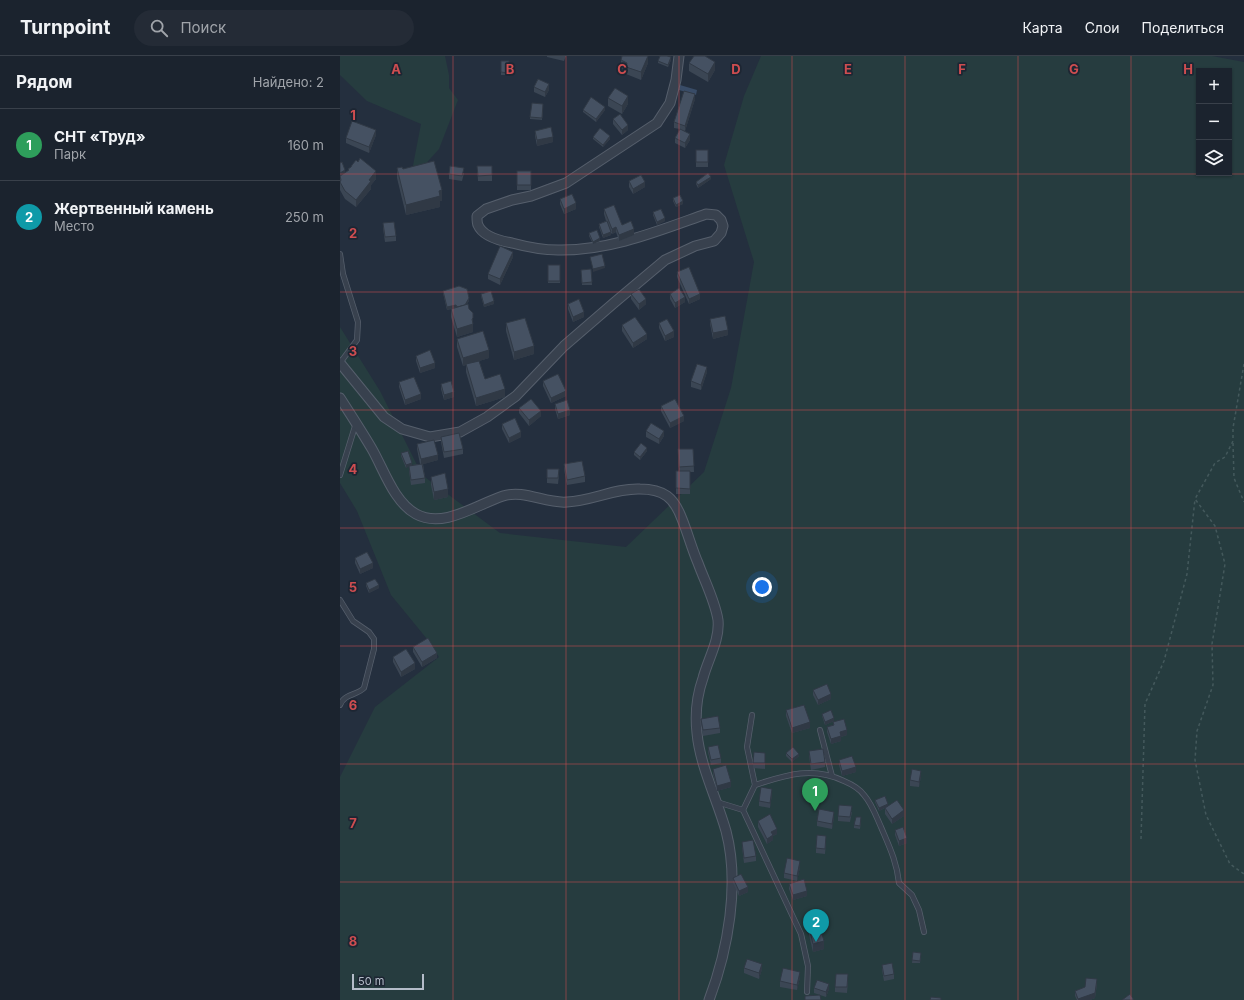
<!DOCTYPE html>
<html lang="ru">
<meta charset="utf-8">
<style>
:root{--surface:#1b232e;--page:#242b36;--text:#f1f3f6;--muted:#a0a4aa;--line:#39404a;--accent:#8ab4f8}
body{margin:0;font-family:Inter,sans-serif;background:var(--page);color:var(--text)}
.controls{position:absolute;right:12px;top:12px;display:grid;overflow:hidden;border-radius:0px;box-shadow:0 1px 3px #0004}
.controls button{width:36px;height:36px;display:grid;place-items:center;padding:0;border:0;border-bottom:1px solid var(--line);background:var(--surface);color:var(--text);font:20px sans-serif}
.scale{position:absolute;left:12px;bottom:10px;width:72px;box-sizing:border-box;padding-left:4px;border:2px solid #b4bcc9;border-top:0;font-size:11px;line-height:14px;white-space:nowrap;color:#b4bcc9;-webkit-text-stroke:3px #1d2633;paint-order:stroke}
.you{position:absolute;left:422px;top:531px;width:14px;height:14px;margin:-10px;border:3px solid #fff;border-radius:50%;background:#1a73e8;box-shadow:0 0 0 6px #1a73e833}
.badge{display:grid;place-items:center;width:26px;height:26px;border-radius:50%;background:var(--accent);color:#fff;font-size:13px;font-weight:700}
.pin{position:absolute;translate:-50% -33px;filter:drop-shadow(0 1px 2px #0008)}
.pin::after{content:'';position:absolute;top:21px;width:14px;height:12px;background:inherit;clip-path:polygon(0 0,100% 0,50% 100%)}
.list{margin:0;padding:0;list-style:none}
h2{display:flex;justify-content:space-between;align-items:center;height:52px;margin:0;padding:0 16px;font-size:17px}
h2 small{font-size:13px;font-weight:400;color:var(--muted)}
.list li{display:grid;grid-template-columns:26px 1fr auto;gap:12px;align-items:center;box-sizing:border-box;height:72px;padding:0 16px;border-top:1px solid var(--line)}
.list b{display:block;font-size:15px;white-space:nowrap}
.list p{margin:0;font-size:13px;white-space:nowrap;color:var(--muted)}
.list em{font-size:13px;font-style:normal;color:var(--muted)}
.icon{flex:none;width:22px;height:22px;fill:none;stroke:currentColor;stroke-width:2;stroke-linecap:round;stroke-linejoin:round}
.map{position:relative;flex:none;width:904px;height:944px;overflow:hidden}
header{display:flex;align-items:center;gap:24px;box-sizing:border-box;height:56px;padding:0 20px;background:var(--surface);border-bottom:1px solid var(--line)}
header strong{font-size:19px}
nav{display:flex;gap:22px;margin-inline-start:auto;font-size:14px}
.search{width:280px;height:36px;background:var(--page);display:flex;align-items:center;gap:10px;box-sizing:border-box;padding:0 14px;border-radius:22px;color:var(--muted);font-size:15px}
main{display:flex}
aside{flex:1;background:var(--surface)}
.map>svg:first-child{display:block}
.green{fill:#263c3f;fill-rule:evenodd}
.water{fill:#394c67}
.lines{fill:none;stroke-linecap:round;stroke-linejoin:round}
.service-casing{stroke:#565f6c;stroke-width:6}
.minor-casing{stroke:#565f6c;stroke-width:11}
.path{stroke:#44595c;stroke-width:1.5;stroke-dasharray:3 3;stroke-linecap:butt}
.service{stroke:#38414e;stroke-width:4.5}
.minor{stroke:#38414e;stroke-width:9}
.wall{fill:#3b4654}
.shaded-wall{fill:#303945}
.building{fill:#455162;stroke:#303945}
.grid{fill:none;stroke:#ce4d50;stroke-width:1;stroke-opacity:0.55}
.grid-label{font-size:13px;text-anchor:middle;font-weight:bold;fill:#ce4d50;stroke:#1d2633;stroke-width:3.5;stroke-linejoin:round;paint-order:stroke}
</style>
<header>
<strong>Turnpoint</strong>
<div class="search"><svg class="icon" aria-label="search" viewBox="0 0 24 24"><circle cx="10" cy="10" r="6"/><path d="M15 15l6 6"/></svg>Поиск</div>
<nav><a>Карта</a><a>Слои</a><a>Поделиться</a></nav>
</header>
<main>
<aside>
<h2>Рядом<small>Найдено: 2</small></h2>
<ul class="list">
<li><span class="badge" style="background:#2e9e5b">1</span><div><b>СНТ «Труд»</b><p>Парк</p></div><em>160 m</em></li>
<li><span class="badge" style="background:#0f9aa8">2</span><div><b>Жертвенный камень</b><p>Место</p></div><em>250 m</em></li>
</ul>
</aside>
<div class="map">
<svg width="904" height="944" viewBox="0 0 904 944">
<rect width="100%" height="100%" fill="#242f3e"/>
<g class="green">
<polygon points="0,0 105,0 109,19 109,32 118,44 99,93 70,125 81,68 27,45 0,19"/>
<path d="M421 0H872L904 6V944H0V721L35 651 99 601 87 583 51 539 17 455 0 427V271L40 335 82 419 160 477 286 491 364 416 391 332 414 206 384 109 404 40ZM859 15H889V117H859Z"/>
</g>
<polygon class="water" points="340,29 357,34 356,39 339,34"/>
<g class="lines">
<g class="service-casing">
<g id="service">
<polyline points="0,198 3,218 18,266 17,284 0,307"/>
<polyline points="0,419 16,367"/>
<path d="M0 544 13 565 29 576 34 583V593L24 632C16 640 5 637 0 649"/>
<polyline points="412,659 407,691 415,729 403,754 461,878 468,910 467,936"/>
<polyline points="480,674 492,720"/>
<path d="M415 729C446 719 472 710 504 725 511 728 519 732 524 739 532 748 536 760 541 771 549 790 557 806 559 827L572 839 579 854 584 876"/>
<polyline points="377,746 403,754"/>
</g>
</g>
<g class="minor-casing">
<g id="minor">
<path d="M0 307 44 361 62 373 90 381 120 376 147 361 176 340 224 290 275 246 325 204 355 190 374 185 381 177 383 170 381 164 376 159 366 158C318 175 270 195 218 194 203 194 187 191 172 187 161 185 143 181 138 169 137 167 137 163 137 160L146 153 172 144 191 140 226 127 317 67 330 47 336 24 339 0"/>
<path d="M0 342C11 359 22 376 32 393 44 414 54 446 76 458 103 473 136 449 163 440 184 433 206 448 227 446 252 445 275 432 300 433 309 433 320 435 327 440 334 445 339 455 342 463 348 478 352 493 358 507 365 526 375 545 378 564 380 584 368 603 363 622 357 639 355 659 357 677 360 710 377 743 386 775 400 828 388 894 369 944"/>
</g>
</g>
<g class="path">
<polyline points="904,308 893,372 893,385 885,401 875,407 855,443 875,470 885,508 872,588 873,629 857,675 855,704 866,759 890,808 904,818"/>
<polyline points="893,387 894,422 904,446"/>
<polyline points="801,783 805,648 824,605 847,518 855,443"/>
</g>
<use href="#service" class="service"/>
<use href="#minor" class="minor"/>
</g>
<g class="wall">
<polygon points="207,0 226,0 224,5 207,1"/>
<polygon points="281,4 308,7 301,24 286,18 286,14 281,12"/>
<polygon points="331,4 328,11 318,7 318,5"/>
<polygon points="161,5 169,5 168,19 161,19"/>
<polygon points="349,7 375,14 368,26 349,15"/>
<polygon points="194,31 209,34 205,41 194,36"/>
<polygon points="268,42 288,48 282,58 268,50"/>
<polygon points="355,43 345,75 341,74 350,84 345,92 335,87 335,82 340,73 334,72 334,66"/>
<polygon points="203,51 202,64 190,63 190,61"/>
<polygon points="243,54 265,54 256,66 243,56"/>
<polygon points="273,63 288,74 282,79 273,68"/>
<polygon points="195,75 213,86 197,90 195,80"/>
<polygon points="36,79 29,97 6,87 6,82"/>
<polygon points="253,81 270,83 263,91 253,83"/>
<rect x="356" y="94" width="12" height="17"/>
<polygon points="0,107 5,116 8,115 8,113 36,123 31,129 31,133 16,151 5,143 0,134"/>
<polygon points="137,110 152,110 152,125 138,125"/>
<polygon points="57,112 63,113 102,145 100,145 100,151 66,159 57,122"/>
<rect x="177" y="115" width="14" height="19"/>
<polygon points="124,117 122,125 109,123 109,118"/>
<polygon points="371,123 358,132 356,128 356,126"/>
<polygon points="289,125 305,131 293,138 289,131"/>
<polygon points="333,142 343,148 336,151 333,145"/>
<polygon points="220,143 236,153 224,158 220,148"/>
<polygon points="264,153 282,169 294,179 279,185 276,176 272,178 271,177 271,179 263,182 259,171 259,168 266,165 264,158"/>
<polygon points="313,156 325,165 317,169 313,159"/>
<polygon points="43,167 56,180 56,185 45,186 43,172"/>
<polygon points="249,177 260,185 253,188 249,180"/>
<polygon points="173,201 160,229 148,223 148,218"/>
<rect x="208" y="209" width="12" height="18"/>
<polygon points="251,213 252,229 242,229 241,214"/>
<polygon points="337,216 360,243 349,248 337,221"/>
<polygon points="103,235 129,245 127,248 129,253 133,257 133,276 117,281 111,261 111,253 107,254 103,237"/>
<polygon points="141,238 154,248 144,251 141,240"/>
<polygon points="291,238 306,248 299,254 291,243"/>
<polygon points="330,238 345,246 335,252 330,243"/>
<polygon points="228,248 244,261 233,266 228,253"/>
<polygon points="370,263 388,279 373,283 370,268"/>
<polygon points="166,267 194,298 174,304 166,275"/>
<polygon points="319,267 334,281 325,285 319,272"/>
<polygon points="282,269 307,283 293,292 282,275"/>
<polygon points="117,283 149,302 139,305 145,323 165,341 136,350 126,316 126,309 123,310 117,291"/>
<polygon points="76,300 95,312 80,317 76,305"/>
<polygon points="367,316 361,334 351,331 351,325"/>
<polygon points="203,325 226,340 211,347 203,330"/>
<polygon points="59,326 81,343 65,349 59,331"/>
<polygon points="101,328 114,341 104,344 101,333"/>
<polygon points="215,348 230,359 218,363 215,353"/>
<polygon points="321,350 344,365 330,372 321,355"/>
<polygon points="179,352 201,360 189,370 179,357"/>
<polygon points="162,368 181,381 169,387 162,373"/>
<polygon points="306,375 324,380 319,388 306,381"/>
<polygon points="101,381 123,393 123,398 104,402 101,386"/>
<polygon points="77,388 98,404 83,408 85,422 85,427 71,429 69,415 69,410 66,412 61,400 61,397 72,409 80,408 77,393"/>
<polygon points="338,393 353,393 354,416 350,416 350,438 336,438 336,415 339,415"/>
<polygon points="307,395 300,404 294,399 294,396"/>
<polygon points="224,408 245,420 245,426 227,429 224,413"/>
<polygon points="207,413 219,419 218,428 207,427"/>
<polygon points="91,421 108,441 94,444 91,429"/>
<polygon points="15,502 33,512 20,518 15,507"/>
<polygon points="26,527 39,532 29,537 26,530"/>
<polygon points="73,591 97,602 82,611 73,596"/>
<polygon points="53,601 75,613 61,621 53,606"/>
<polygon points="473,634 491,643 478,649 473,639"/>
<polygon points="446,654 470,672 452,677 446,660"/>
<polygon points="482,658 494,665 485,669 482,660"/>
<polygon points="361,663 380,672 380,677 363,680 361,668"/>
<polygon points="493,666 507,679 501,681 501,685 491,688 487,676 487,671 493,669"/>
<polygon points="368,691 381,702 381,707 371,709 368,696"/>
<polygon points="469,695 485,706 485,711 471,714 469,700"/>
<polygon points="425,697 425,713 413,712 413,707"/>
<polygon points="446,697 459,700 452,706 446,700"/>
<polygon points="499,704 516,716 502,720 499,709"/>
<polygon points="373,713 391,731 377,735 373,718"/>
<polygon points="581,720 579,731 570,730 570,724"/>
<polygon points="432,738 430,752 419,750 419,745"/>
<polygon points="535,744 548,750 564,760 552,768 545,758 545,752 547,751 539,755 535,746"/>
<polygon points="512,756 510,766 498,765 498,760"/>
<polygon points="494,761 492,773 477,770 477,765"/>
<polygon points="521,764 520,773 514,772 514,769"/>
<polygon points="418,765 437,778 433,780 433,784 427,788 418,771"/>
<polygon points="555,774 567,787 559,790 555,779"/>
<polygon points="486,785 485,798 476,797 476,792"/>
<polygon points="402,786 416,800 416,805 404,807 402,791"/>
<polygon points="460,811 457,825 444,822 444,817"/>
<polygon points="393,822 408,836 399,840 393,827"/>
<polygon points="449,828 467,840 453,844 449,833"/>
<polygon points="469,871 484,893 473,896 469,879"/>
<polygon points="573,896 581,897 580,907 572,907"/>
<polygon points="542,909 554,918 554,923 544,925 542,914"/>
<polygon points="404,912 422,913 419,923 404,917"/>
<polygon points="460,921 457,934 440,931 440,925"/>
<polygon points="508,924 507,937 495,936 495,931"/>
<polygon points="757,928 755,942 750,944 737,944 735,940 735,935"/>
<polygon points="474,932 489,933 486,941 474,937"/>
</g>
<g class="shaded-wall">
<polygon points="308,0 308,7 301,24 301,16"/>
<polygon points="331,1 331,4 328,11 328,9"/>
<polygon points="375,6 375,14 368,26 368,18"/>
<polygon points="209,28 209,34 205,41 205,36"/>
<polygon points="355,38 355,43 345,75 345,70"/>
<polygon points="288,40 288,48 282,58 282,50"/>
<polygon points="265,51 265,54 256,66 256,63"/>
<polygon points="288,69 288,74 282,79 282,74"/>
<polygon points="36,74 36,79 29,97 29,91"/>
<polygon points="350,78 350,84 345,92 345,87"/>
<polygon points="270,80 270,83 263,91 263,89"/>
<polygon points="213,81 213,86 197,90 197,84"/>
<polygon points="5,114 5,119 0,122 0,117"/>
<polygon points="36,115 36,123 31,129 31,133 16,151 16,144 29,124"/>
<polygon points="371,121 371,123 358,132 358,129"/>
<polygon points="305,126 305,131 293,138 293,133"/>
<polygon points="102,134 102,145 100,145 100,151 66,159 66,149"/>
<polygon points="343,145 343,148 336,151 336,149"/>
<polygon points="236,147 236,153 224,158 224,153"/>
<polygon points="325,162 325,165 317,169 317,166"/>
<polygon points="276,171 276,176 272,178 272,173"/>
<polygon points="294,173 294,179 279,185 279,179"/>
<polygon points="271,176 271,179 263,182 263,179"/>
<polygon points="260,182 260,185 253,188 253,186"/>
<polygon points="173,196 173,201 160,229 160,223"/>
<polygon points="265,210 265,212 253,216 253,213"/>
<polygon points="360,238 360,243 349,248 349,243"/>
<polygon points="345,241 345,246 335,252 335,247"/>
<polygon points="129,242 129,245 124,252 117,254"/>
<polygon points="306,243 306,248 299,254 299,248"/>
<polygon points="154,245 154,248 144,251 144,249"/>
<polygon points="116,249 116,251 107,254 107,251"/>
<polygon points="244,256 244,261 233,266 233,261"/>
<polygon points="133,262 133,276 117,281 117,273"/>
<polygon points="388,274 388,279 373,283 373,277"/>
<polygon points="334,275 334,281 325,285 325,280"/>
<polygon points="307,278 307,283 293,292 293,287"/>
<polygon points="194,290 194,298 174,304 174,296"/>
<polygon points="149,294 149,302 123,310 123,302"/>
<polygon points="95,307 95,312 80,317 80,312"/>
<polygon points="367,311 367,316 361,334 361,329"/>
<polygon points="165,333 165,341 136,350 136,342"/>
<polygon points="226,335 226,340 211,347 211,342"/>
<polygon points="114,336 114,341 104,344 104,339"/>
<polygon points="81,338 81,343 65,349 65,344"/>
<polygon points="230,354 230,359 218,363 218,358"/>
<polygon points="201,355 201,360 189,370 189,364"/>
<polygon points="344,360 344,365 330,372 330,367"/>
<polygon points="324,375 324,380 319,388 319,383"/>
<polygon points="181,376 181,381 169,387 169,382"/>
<polygon points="307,392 307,395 300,404 300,401"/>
<polygon points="98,399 98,404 81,409 81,403"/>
<polygon points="72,407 72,409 66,412 66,409"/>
<polygon points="108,433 108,441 94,444 94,436"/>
<polygon points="33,507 33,512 20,518 20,513"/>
<polygon points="39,529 39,532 29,537 29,534"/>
<polygon points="97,597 97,602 82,611 82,606"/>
<polygon points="75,607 75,613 61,621 61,616"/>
<polygon points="491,638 491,643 478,649 478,644"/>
<polygon points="494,662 494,665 485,669 485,666"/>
<polygon points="470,666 470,672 452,677 452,672"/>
<polygon points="507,674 507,679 501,681 501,685 491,688 491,683 500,676"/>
<polygon points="459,698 459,700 452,706 452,703"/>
<polygon points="516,711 516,716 502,720 502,715"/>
<polygon points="581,715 581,720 579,731 579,726"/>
<polygon points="391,726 391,731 377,735 377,730"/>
<polygon points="432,733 432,738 430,752 430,747"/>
<polygon points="548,748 548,750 539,755 539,752"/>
<polygon points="564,754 564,760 552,768 552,763"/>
<polygon points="494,756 494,761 492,773 492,768"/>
<polygon points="437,773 437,778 433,780 433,784 427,788 427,783 431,776"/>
<polygon points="567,782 567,787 559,790 559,785"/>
<polygon points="460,805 460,811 457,825 457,820"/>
<polygon points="408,831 408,836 399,840 399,835"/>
<polygon points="467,835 467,840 453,844 453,839"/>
<polygon points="484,885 484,893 473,896 473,888"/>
<polygon points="422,908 422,913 419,923 419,917"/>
<polygon points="460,916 460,921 457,934 457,929"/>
<polygon points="757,923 755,942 750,944 738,944 738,943"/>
<polygon points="489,928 489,933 486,941 486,936"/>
</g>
<g class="building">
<polygon points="282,0 308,0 301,16 286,11 287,7 281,4"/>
<polygon points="320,0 327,0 331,1 328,9 318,5"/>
<polygon points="354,0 365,0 375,6 368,18 349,7"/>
<polygon points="161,5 169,5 168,17 161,16"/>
<polygon points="198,23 209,28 205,36 194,31"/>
<polygon points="275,32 288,40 282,50 268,42"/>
<polygon points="344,35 355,38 345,70 334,66"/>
<polygon points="251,41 265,51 256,63 243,54"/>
<polygon points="192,47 203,48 202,62 190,61"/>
<polygon points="280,58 288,69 282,74 273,63"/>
<polygon points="12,65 36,74 29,91 6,82"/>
<polygon points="211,71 213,81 197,84 195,75"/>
<polygon points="260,72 270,80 263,89 253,81"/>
<polygon points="340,73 350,78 345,87 335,82"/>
<rect x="356" y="94" width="12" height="12"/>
<polygon points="20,102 36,115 29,124 31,125 16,144 5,135 0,126 1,124 0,120 9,114 8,113 11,111 12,109 16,104 18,106"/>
<polygon points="94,105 102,134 99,135 100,140 66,149 57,112 62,111 63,113"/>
<polygon points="2,106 5,114 0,117 0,107"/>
<polygon points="110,110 124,112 122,120 109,118"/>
<polygon points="137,110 152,110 152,119 138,120"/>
<rect x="177" y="115" width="14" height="14"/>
<polygon points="368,117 371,121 358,129 356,126"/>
<polygon points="301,119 305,126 293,133 289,125"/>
<polygon points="232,138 236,147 224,153 220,143"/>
<polygon points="340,139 343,145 336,149 333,142"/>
<polygon points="274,149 282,169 291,165 294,173 279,179 276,171 272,173 264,153"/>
<polygon points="321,153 325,162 317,166 313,156"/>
<polygon points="267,165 271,176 263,179 259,168"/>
<polygon points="54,166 56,180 45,181 43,167"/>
<polygon points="257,174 260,182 253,186 249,177"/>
<polygon points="160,190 173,196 160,223 148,218"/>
<polygon points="262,198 265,210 253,213 250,201"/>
<rect x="208" y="209" width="12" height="16"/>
<polygon points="349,211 360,238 349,243 337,216"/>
<polygon points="251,213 252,226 242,227 241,214"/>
<polygon points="119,230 127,233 129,242 125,249 117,251 116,249 107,251 103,235"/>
<polygon points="339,232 345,241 335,247 330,238"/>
<polygon points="299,233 306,243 299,248 291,238"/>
<polygon points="151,235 154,245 144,249 141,238"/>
<polygon points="239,243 244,256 233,261 228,248"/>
<polygon points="128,248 129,253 133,257 133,262 132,263 133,268 117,273 111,253"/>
<polygon points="385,260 388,274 373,277 370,263"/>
<polygon points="295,261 307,278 293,287 282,269"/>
<polygon points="185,262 194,290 174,296 166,267"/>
<polygon points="327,263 334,275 325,280 319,267"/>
<polygon points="143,275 149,294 123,302 117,283"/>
<polygon points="90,294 95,307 80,312 76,300"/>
<polygon points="139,305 145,323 160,318 165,333 136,342 126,308"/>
<polygon points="357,308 367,311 361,329 351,325"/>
<polygon points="218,318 226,335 211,342 203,325"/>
<polygon points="74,321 81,338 65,344 59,326"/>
<polygon points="111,325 114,336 104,339 101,328"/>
<polygon points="191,343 201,355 189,364 179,352"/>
<polygon points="335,343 344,360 330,367 321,350"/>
<polygon points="227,344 230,354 218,358 215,348"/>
<polygon points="175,362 181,376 169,382 162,368"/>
<polygon points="311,367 324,375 319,383 306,375"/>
<polygon points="119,377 123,393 104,396 101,381"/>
<polygon points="94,384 98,399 81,403 77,388"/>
<polygon points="301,387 307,392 300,401 294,396"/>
<polygon points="338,393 353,393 354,410 339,411"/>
<polygon points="68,395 72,407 66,409 61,397"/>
<polygon points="242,405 245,420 227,424 224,408"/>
<polygon points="82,408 85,422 71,424 69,410"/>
<polygon points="207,413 219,413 218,422 207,422"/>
<polygon points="336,415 350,415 350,433 336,432"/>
<polygon points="105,417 108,433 94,436 91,421"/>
<polygon points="27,496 33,507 20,513 15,502"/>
<polygon points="35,523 39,529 29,534 26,527"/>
<polygon points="88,582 97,597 82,606 73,591"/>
<polygon points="66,593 75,607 61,616 53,601"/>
<polygon points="487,628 491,638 478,644 473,634"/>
<polygon points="464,649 470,666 452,672 446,654"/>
<polygon points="491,654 494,662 485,666 482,658"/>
<polygon points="378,660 380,672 363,674 361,663"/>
<polygon points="504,663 507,674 500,676 501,680 491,683 487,671 494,669 493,666"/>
<polygon points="378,689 381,702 371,704 368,691"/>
<polygon points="453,691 459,698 452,703 446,697"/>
<polygon points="483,693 485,706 471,708 469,695"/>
<polygon points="414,696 425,697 425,707 413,707"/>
<polygon points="512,700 516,711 502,715 499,704"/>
<polygon points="386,709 391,726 377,730 373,713"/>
<polygon points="572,713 581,715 579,726 570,724"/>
<polygon points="421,731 432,733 430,747 419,745"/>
<polygon points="545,740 548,748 539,752 535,744"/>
<polygon points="557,744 564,754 552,763 545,752"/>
<polygon points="499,749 512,750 510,761 498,760"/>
<polygon points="479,753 494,756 492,768 477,765"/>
<polygon points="430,758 437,773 431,776 433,779 427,783 418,765"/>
<polygon points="516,761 521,761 520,770 514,769"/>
<polygon points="563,771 567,782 559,785 555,774"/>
<polygon points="477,779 486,780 485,793 476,792"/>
<polygon points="413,784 416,800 404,802 402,786"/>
<polygon points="447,802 460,805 457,820 444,817"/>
<polygon points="401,818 408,831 399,835 393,822"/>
<polygon points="464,823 467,835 453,839 449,828"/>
<polygon points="479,868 484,885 473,888 469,871"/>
<polygon points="573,896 581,897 580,905 572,904"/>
<polygon points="407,903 422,908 419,917 404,912"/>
<polygon points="552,907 554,918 544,920 542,909"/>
<polygon points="443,912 460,916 457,929 440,925"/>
<polygon points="496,918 508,918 507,931 495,931"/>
<polygon points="746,922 757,923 755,937 738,943 735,935 745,931"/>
<polygon points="477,924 489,928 486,936 474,932"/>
<polygon points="790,938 794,944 782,944"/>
<polygon points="480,939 481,944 465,944 465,940"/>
<polygon points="591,941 601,942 601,944 590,944"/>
</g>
<path class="grid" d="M113 0V944M226 0V944M339 0V944M452 0V944M565 0V944M678 0V944M791 0V944M0 118H904M0 236H904M0 354H904M0 472H904M0 590H904M0 708H904M0 826H904"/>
<g class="grid-label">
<text x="56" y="18">A</text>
<text x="170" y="18">B</text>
<text x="282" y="18">C</text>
<text x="396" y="18">D</text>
<text x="508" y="18">E</text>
<text x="622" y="18">F</text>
<text x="734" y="18">G</text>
<text x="848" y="18">H</text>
<text x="13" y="64">1</text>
<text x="13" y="182">2</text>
<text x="13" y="300">3</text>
<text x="13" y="418">4</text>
<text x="13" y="536">5</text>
<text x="13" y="654">6</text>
<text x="13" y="772">7</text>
<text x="13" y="890">8</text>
</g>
</svg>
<div class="controls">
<button>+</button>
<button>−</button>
<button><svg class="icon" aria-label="layers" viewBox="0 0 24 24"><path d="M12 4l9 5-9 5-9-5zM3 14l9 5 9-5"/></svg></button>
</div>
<div class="scale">50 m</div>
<div class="you"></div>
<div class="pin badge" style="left:475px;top:755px;background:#2e9e5b">1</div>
<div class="pin badge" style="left:476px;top:886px;background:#0f9aa8">2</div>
</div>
</main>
